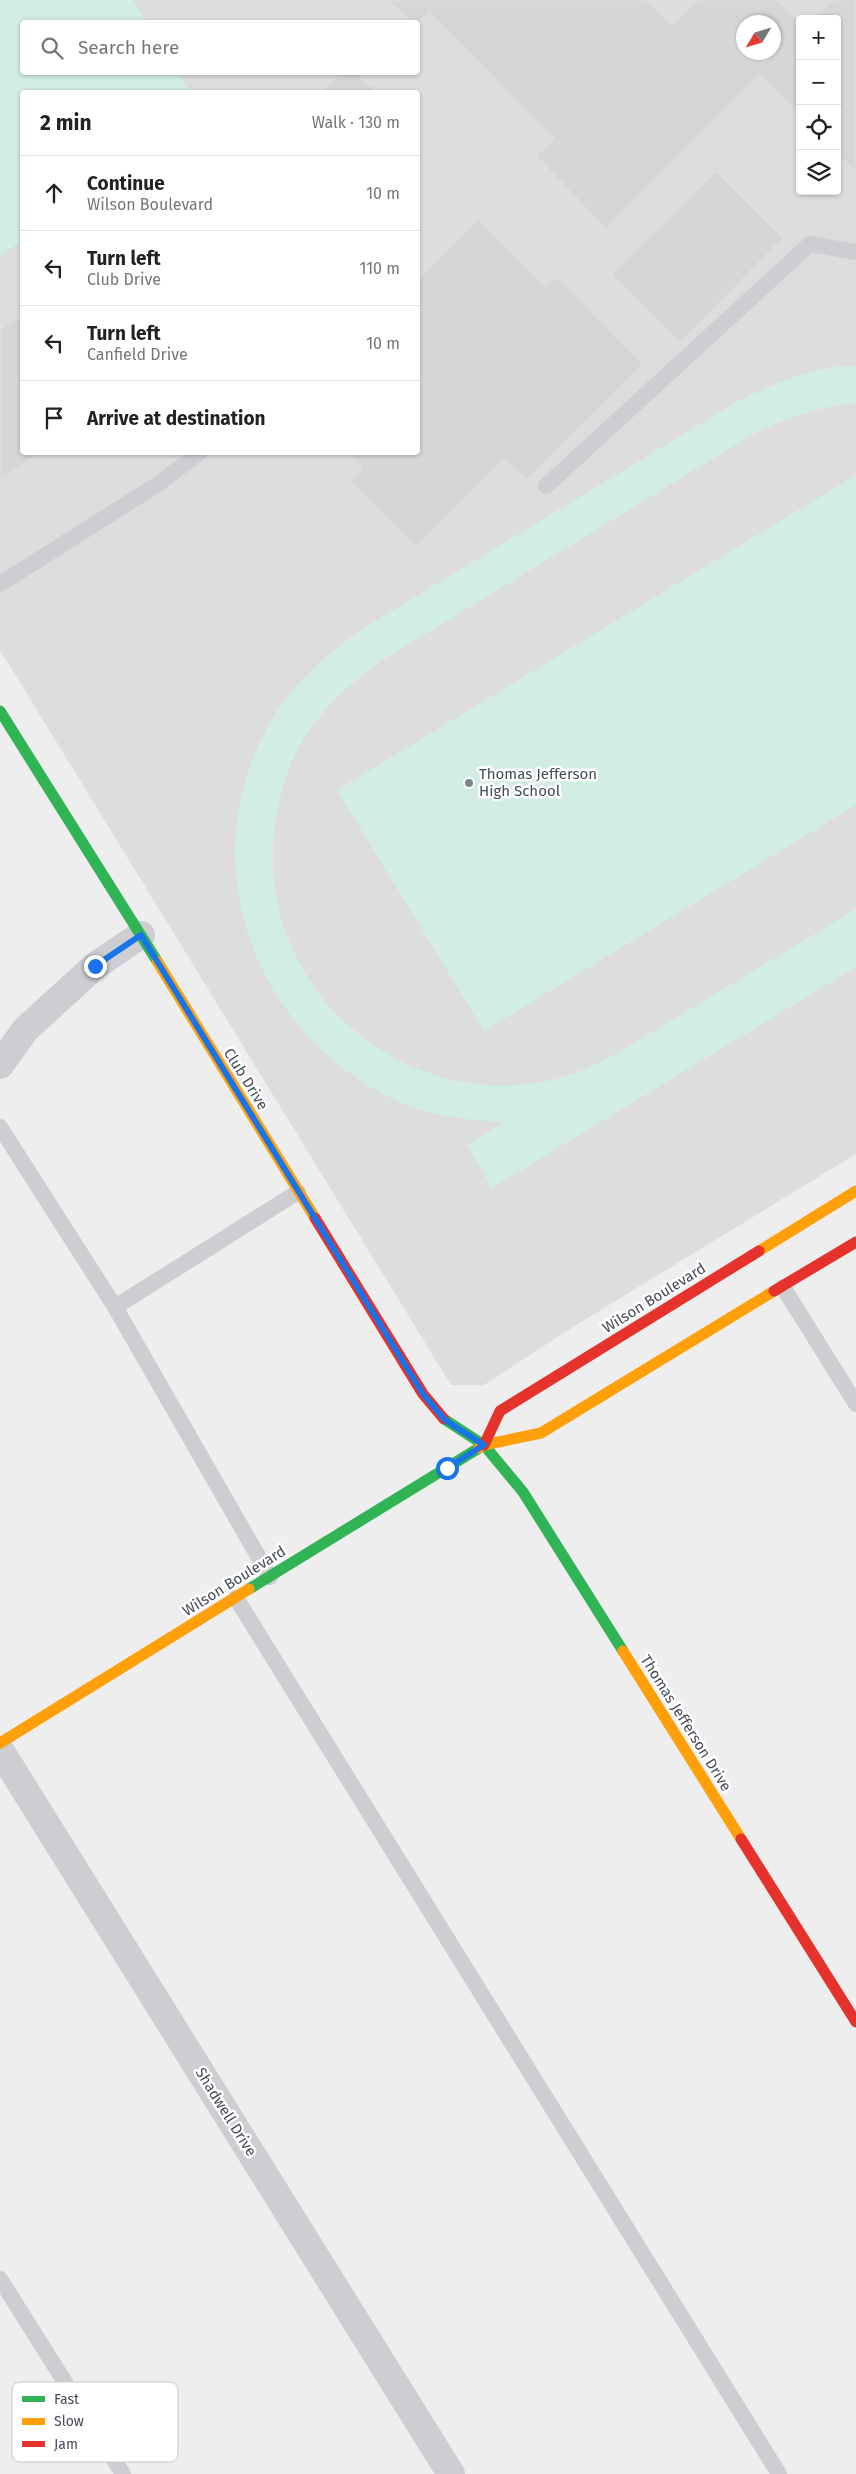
<!DOCTYPE html>
<meta charset="utf-8">
<style>
:root{--surface:#fff;--page:#f2f2f2;--text:#222;--muted:#767676;--line:#e0e0e0}
body{margin:0;font-family:"Fira Sans",sans-serif;background:var(--page);color:var(--text)}
.controls{position:absolute;right:15px;top:15px;display:grid;overflow:hidden;border-radius:5px;box-shadow:0 1px 4px #0004}
.controls button{width:45px;height:45px;display:grid;place-items:center;padding:0;border:0;border-bottom:1px solid var(--line);background:var(--surface);color:var(--text);font:25px sans-serif}
.compass{position:absolute;left:736px;top:15px;width:45px;height:45px;border-radius:50%;background:var(--surface);box-shadow:0 1px 4px #0004;rotate:232deg}
.stop{position:absolute;width:15px;height:15px;margin:-11px;border:4px solid #1a73e8;border-radius:50%;background:#fff}
.stop.end{background:#1a73e8;border-color:#fff;box-shadow:0 1px 5px #0008}
.list{margin:0;padding:0;list-style:none}
h2{display:flex;justify-content:space-between;align-items:center;height:65px;margin:0;padding:0 20px;font-size:21px}
h2 small{font-size:16px;font-weight:400;color:var(--muted)}
.list li{display:grid;grid-template-columns:32px 1fr auto;gap:15px;align-items:center;box-sizing:border-box;height:75px;padding:0 20px;border-top:1px solid var(--line)}
.list b{display:block;font-size:19px;white-space:nowrap}
.list p{margin:0;font-size:16px;white-space:nowrap;color:var(--muted)}
.list em{font-size:16px;font-style:normal;color:var(--muted)}
.icon{flex:none;width:28px;height:28px;fill:none;stroke:currentColor;stroke-width:2;stroke-linecap:round;stroke-linejoin:round}
.map{position:relative;flex:none;width:856px;height:2474px;overflow:hidden}
.search{position:absolute;background:var(--surface);box-shadow:0 1px 4px #0004;left:20px;top:20px;width:400px;height:55px;display:flex;align-items:center;gap:12px;box-sizing:border-box;padding:0 18px;border-radius:5px;color:var(--muted);font-size:19px}
.panel{position:absolute;background:var(--surface);box-shadow:0 1px 4px #0004;left:20px;top:90px;width:400px;height:365px;border-radius:5px}
.map>svg:first-child{display:block}
.education{fill:#ddddde;fill-rule:evenodd}
.green{fill:#d2ede4}
.building{fill:#d6d6d9;stroke:#e0e0e1;fill-rule:evenodd}
.lines{fill:none;stroke-linecap:round;stroke-linejoin:round}
.lane{stroke:#ccced1;stroke-width:16}
.street{stroke:#ccced1;stroke-width:28}
.fast{stroke:#30b455;stroke-width:11}
.slow{stroke:#ff9f0a;stroke-width:11}
.jam{stroke:#e5322d;stroke-width:11}
.route{stroke:#1a73e8;stroke-width:6}
.poi-dot{fill:#80848e;stroke:#fff;stroke-width:2}
.labels{text-anchor:middle;stroke-width:5;stroke-linejoin:round;paint-order:stroke}
.poi-label{font-size:15px;fill:#454b5a;stroke:#fff;text-anchor:start}
.street-label{font-size:15px;fill:#454b5a;stroke:#fff}
.key{fill:#fff;stroke:#c7c9ce;stroke-width:1}
.key-label{font-size:14px;fill:#454b5a}
</style>
<div class="map">
<svg width="856" height="2474" viewBox="0 0 856 2474">
<rect width="100%" height="100%" fill="#efeeee"/>
<path class="education" d="M0 0H856V1154L573 1327 484 1385H451L0 650ZM800 19H837V191H800ZM22 22H418V72H22ZM744 22H774V52H744ZM22 92H418V452H22Z"/>
<g class="green">
<polygon points="0,0 133,0 147,22 22,22 22,72 178,73 190,92 22,92 22,241 0,256"/>
<path d="M856 366V403C818 406 786 418 752 435L381 661C352 682 327 704 307 734 290 759 281 789 276 819 249 978 395 1115 553 1080 577 1074 598 1063 619 1052L856 909V967L492 1188 467 1145 504 1122C467 1120 430 1116 397 1101 251 1033 188 856 274 716 297 680 328 653 362 629L733 404C771 385 813 365 856 366Z"/>
<polygon points="856,475 856,805 484,1031 337,790"/>
</g>
<g class="building">
<path d="M389 0H646L672 26 698 0H777L800 22V115L760 74 606 228 536 156 554 138 429 12 418 23 411 22ZM744 22H774V52H744Z"/>
<polygon points="833,0 856,0 856,172 837,153 837,19 815,19"/>
<polygon points="342,72 356,72 376,92 321,92"/>
<polygon points="716,171 783,238 680,342 612,274"/>
<polygon points="479,219 546,287 557,277 643,364 526,480 505,459 416,547 350,482 363,469 347,452 418,452 418,280"/>
<polygon points="22,316 22,452 42,452 0,478 0,329"/>
</g>
<g class="lines">
<g class="lane">
<polyline points="546,486 810,244 856,252"/>
<polyline points="0,584 158,484 200,452"/>
<polyline points="0,1127 115,1307"/>
<polyline points="783,1287 856,1404"/>
<polyline points="270,1577 115,1307 298,1192"/>
<polyline points="236,1598 779,2474"/>
<polyline points="0,2279 123,2474"/>
</g>
<g class="street">
<polyline points="0,1065 25,1030 95,966 141,935"/>
<polyline points="0,1750 451,2474"/>
</g>
<g class="fast">
<polyline points="0,711 157,961"/>
<polyline points="444,1419 484,1445 523,1492 623,1651"/>
<polyline points="249,1589 479,1448"/>
</g>
<g class="slow">
<polyline points="157,961 315,1218"/>
<polyline points="759,1251 856,1191"/>
<polyline points="479,1448 484,1445 541,1433 774,1291"/>
<polyline points="623,1651 741,1839"/>
<polyline points="0,1743 249,1589"/>
</g>
<g class="jam">
<polyline points="315,1218 423,1394 444,1419"/>
<polyline points="774,1291 856,1242"/>
<polyline points="484,1445 500,1411 759,1251"/>
<polyline points="741,1839 856,2022"/>
</g>
</g>
<g class="lines">
<polyline class="route" points="95,966 141,935 423,1394 445,1420 484,1445 447,1468"/>
</g>
<circle class="poi-dot" cx="469" cy="783" r="5"/>
<g class="labels">
<g class="poi-label">
<text x="479" y="779">Thomas Jefferson<tspan x="479" dy="17">High School</tspan></text>
</g>
<g class="street-label">
<text transform="translate(246 1079) rotate(58)" y="5">Club Drive</text>
<text transform="translate(654 1298) rotate(-32)" y="5">Wilson Boulevard</text>
<text transform="translate(234 1581) rotate(-32)" y="5">Wilson Boulevard</text>
<text transform="translate(686 1723) rotate(58)" y="5">Thomas Jefferson Drive</text>
<text transform="translate(226 2112) rotate(58)" y="5">Shadwell Drive</text>
</g>
</g>
<rect x="12" y="2382" width="166" height="80" rx="8" class="key"/>
<rect x="22" y="2396" width="23" height="6" fill="#30b455"/>
<rect x="22" y="2418" width="23" height="7" fill="#ff9f0a"/>
<rect x="22" y="2441" width="23" height="6" fill="#e5322d"/>
<g class="key-label">
<text x="54" y="2404">Fast</text>
<text x="54" y="2426">Slow</text>
<text x="54" y="2449">Jam</text>
</g>
</svg>
<div class="controls">
<button>+</button>
<button>−</button>
<button><svg class="icon" aria-label="locate" viewBox="0 0 24 24"><circle cx="12" cy="12" r="6"/><path d="M12 2v4M12 18v4M2 12h4M18 12h4"/></svg></button>
<button><svg class="icon" aria-label="layers" viewBox="0 0 24 24"><path d="M12 4l9 5-9 5-9-5zM3 14l9 5 9-5"/></svg></button>
</div>
<svg class="compass" viewBox="-18 -18 36 36"><path d="M0-13l5 13h-10z" fill="#e53935"/><path d="M0 13l5-13h-10z" fill="#767676"/></svg>
<div class="stop" style="left:447px;top:1468px"></div>
<div class="stop end" style="left:95px;top:966px"></div>
<div class="search"><svg class="icon" aria-label="search" viewBox="0 0 24 24"><circle cx="10" cy="10" r="6"/><path d="M15 15l6 6"/></svg>Search here</div>
<section class="panel">
<h2>2 min<small>Walk · 130 m</small></h2>
<ul class="list">
<li><svg class="icon" aria-label="ahead" viewBox="0 0 24 24"><path d="M12 20V5M6 11l6-6 6 6"/></svg><div><b>Continue</b><p>Wilson Boulevard</p></div><em>10 m</em></li>
<li><svg class="icon" aria-label="left" viewBox="0 0 24 24"><path d="M17 20v-9H6M10 6l-5 5 5 5"/></svg><div><b>Turn left</b><p>Club Drive</p></div><em>110 m</em></li>
<li><svg class="icon" aria-label="left" viewBox="0 0 24 24"><path d="M17 20v-9H6M10 6l-5 5 5 5"/></svg><div><b>Turn left</b><p>Canfield Drive</p></div><em>10 m</em></li>
<li><svg class="icon" aria-label="arrive" viewBox="0 0 24 24"><path d="M6 21V4h12l-3 4 3 4H6"/></svg><div><b>Arrive at destination</b></div></li>
</ul>
</section>
</div>
